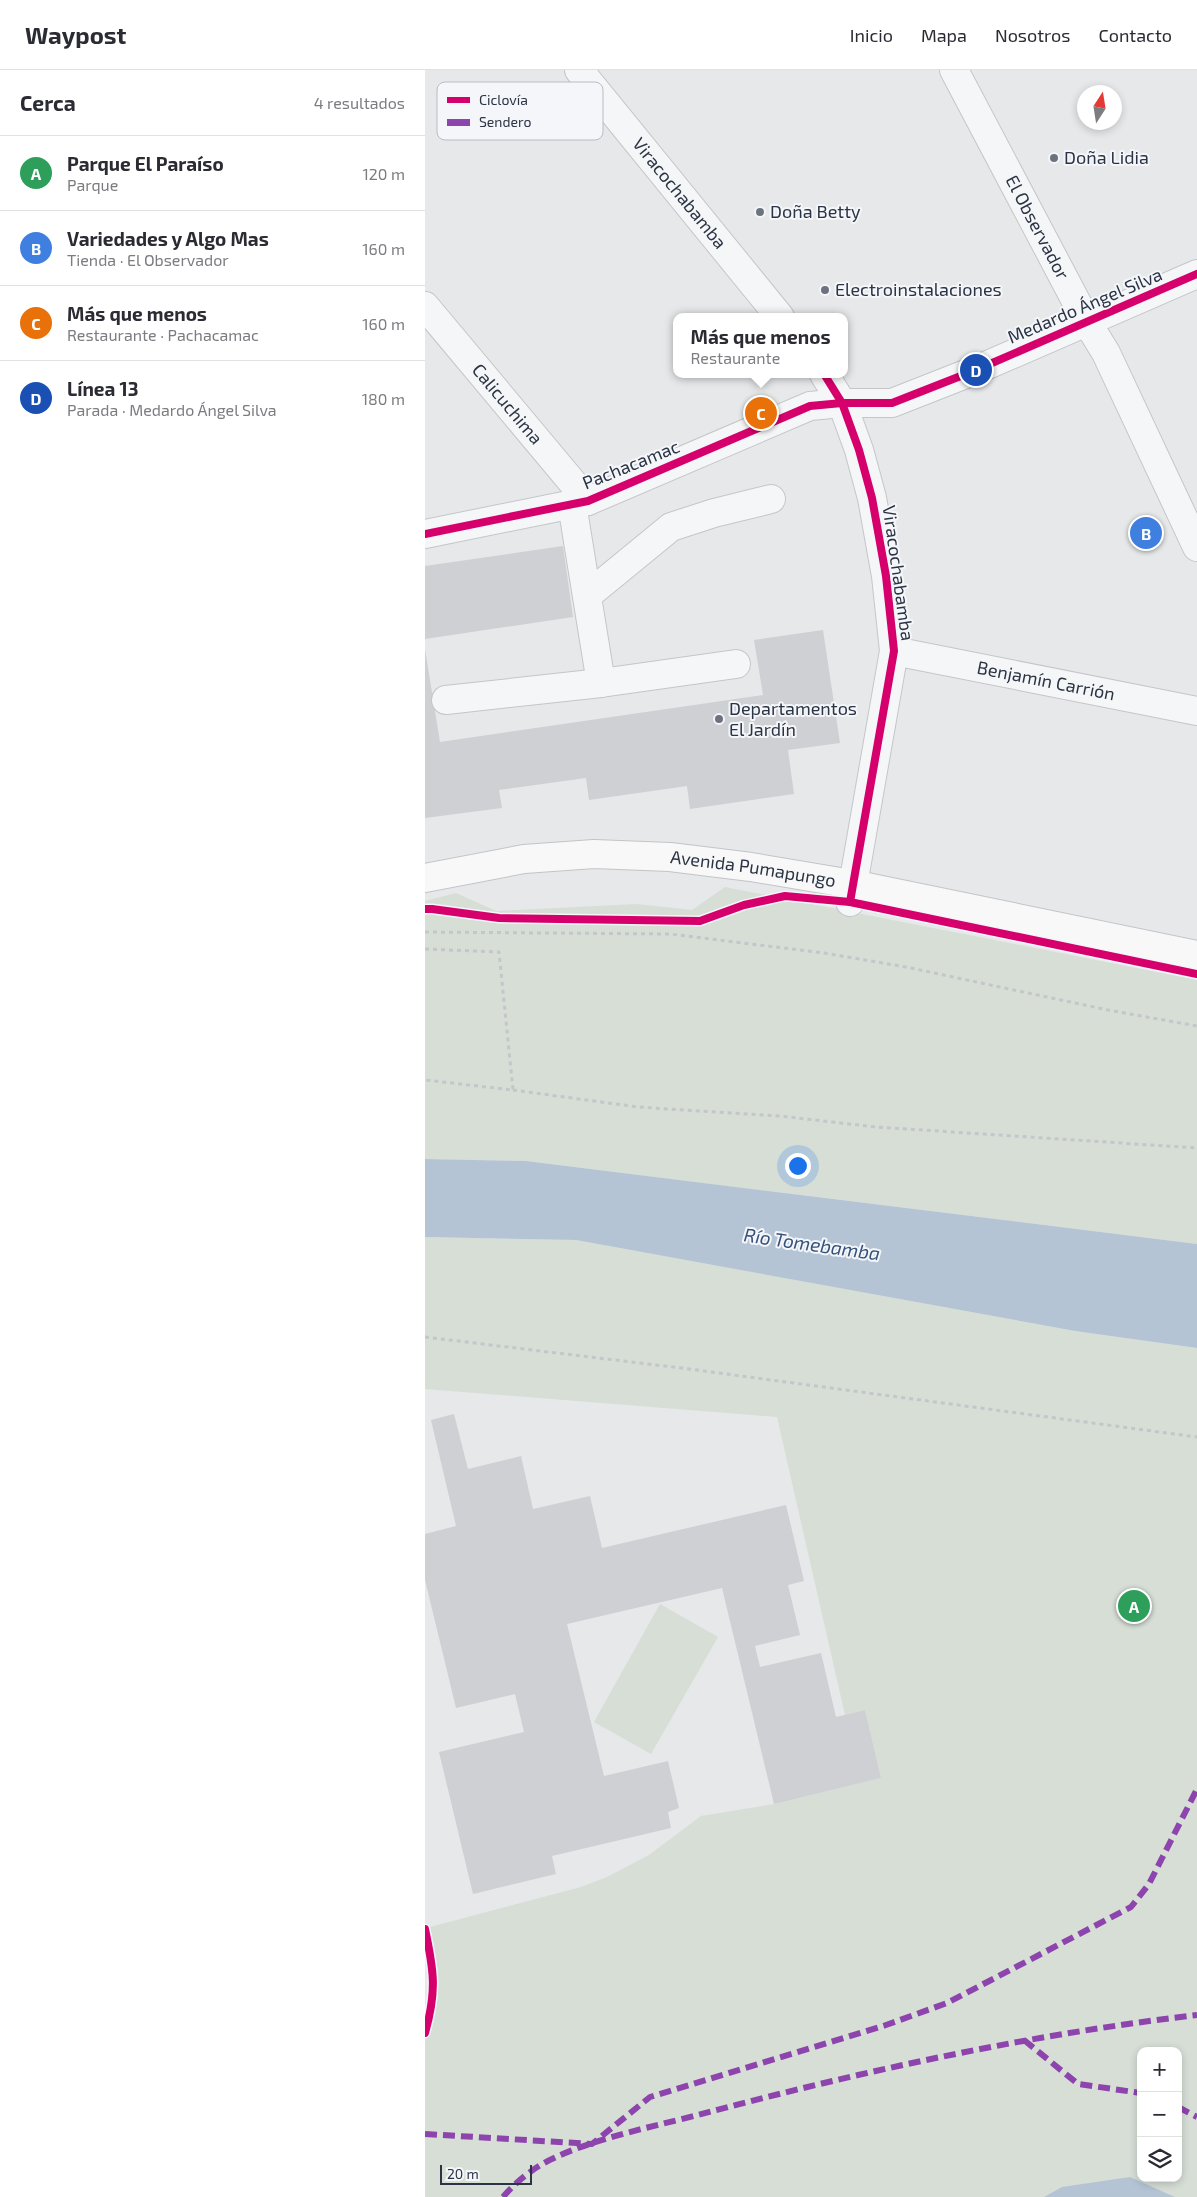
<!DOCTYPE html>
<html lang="es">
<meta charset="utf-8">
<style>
:root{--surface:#fff;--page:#f2f2f3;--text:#2b2b33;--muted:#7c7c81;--line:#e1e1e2;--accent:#6c737f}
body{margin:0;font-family:"Exo 2",sans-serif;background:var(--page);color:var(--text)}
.controls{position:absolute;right:15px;bottom:15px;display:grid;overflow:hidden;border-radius:10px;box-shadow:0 2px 8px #0003}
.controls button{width:45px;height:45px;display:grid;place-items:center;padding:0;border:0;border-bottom:1px solid var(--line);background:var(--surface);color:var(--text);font:25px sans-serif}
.compass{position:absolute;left:652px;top:15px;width:45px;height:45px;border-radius:50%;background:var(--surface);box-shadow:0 2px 8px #0003;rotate:12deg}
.scale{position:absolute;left:15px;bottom:12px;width:92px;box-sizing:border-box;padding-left:5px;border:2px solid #2b3445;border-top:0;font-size:14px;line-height:18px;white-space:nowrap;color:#2b3445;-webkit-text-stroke:4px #f4f6f9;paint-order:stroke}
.you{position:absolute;left:372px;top:1095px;width:18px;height:18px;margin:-12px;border:4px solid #fff;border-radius:50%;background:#1a73e8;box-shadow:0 0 0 8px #1a73e833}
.badge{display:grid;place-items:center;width:32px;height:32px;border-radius:50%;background:var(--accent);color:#fff;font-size:16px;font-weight:700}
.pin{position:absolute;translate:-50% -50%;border:2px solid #fff;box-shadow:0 1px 5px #0006}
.popup{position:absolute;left:248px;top:243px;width:175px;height:65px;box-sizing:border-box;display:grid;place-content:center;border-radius:10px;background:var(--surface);filter:drop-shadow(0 1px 4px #0005);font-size:16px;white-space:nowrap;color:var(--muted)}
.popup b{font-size:19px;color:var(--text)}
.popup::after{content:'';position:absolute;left:50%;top:100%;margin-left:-10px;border:10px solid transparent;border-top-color:var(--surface)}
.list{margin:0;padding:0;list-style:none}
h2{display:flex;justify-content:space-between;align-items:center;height:65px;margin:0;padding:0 20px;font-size:21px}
h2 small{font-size:16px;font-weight:400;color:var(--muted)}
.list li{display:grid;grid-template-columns:32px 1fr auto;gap:15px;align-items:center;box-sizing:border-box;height:75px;padding:0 20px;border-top:1px solid var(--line)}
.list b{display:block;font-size:19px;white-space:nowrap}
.list p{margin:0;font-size:16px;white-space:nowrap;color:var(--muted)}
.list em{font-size:16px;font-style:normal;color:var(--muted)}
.icon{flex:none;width:28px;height:28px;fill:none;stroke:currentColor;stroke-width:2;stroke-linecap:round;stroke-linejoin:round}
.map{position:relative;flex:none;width:772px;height:2127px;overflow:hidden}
header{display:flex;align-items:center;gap:30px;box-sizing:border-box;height:70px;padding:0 25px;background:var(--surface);border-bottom:1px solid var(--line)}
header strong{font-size:24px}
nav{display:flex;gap:28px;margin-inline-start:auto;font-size:18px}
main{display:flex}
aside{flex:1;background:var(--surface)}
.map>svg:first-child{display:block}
.green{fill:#d6ded6;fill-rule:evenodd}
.water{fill:#b4c4d5}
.building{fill:#ced0d3}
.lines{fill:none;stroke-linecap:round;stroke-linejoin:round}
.minor-casing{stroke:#c4c6c8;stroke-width:30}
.major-casing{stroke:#c2c5c8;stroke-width:30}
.path{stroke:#c5c6ca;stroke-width:3;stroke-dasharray:4 4;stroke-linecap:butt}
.minor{stroke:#f5f6f7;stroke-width:28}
.major{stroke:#f8f8f8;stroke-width:28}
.quiet{stroke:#8e44ad;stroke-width:6;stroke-dasharray:12 6;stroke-linecap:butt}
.cycleway-casing{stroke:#f4f6f9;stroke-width:11}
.cycleway{stroke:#d6006c;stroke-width:8}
.poi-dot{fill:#6c737f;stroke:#f4f6f9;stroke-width:2}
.labels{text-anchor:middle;stroke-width:4;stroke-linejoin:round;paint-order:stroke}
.poi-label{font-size:18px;fill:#2b3445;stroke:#f4f6f9;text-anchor:start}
.street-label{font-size:18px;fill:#2b3445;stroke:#f4f6f9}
.water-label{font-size:19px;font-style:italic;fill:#34527a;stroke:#f4f6f9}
.key{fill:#f4f6f9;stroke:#b8bcc3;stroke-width:1}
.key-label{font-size:14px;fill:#2b3445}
</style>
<header>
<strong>Waypost</strong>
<nav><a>Inicio</a><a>Mapa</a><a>Nosotros</a><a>Contacto</a></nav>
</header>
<main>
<aside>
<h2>Cerca<small>4 resultados</small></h2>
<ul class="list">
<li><span class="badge" style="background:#2e9e5b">A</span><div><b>Parque El Paraíso</b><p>Parque</p></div><em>120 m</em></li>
<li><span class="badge" style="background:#3f7fe0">B</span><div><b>Variedades y Algo Mas</b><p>Tienda · El Observador</p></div><em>160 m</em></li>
<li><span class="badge" style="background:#e8710a">C</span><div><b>Más que menos</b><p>Restaurante · Pachacamac</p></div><em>160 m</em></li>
<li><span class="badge" style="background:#1a4fb4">D</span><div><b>Línea 13</b><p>Parada · Medardo Ángel Silva</p></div><em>180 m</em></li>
</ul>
</aside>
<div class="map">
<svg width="772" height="2127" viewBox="0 0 772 2127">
<rect width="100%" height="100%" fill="#e6e8ea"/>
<g class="green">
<polygon points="300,817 772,910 772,1174 101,1091 0,1089 0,831 31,823 71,841 211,834 267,840"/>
<path d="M0 1167 151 1170 650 1261 772 1278V2127H0V1949C18 1921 11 1888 5 1857L156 1817 182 1807 224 1785 276 1746 349 1734 456 1708 440 1640 420 1645 352 1347 0 1319ZM716 1981H753V2108H716Z"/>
<polygon points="235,1534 293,1567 226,1684 169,1652"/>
</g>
<g class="water">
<polygon points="0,1089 101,1091 772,1174 772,1278 650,1261 151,1170 0,1167"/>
<polygon points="705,2107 750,2127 619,2127 637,2117"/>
</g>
<g class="building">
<polygon points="138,476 148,547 0,569 0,496"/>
<polygon points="398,560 415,673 363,680 369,724 265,739 262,716 164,730 161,708 74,720 77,738 0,748 0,579 15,672 338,625 329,570"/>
<polygon points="29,1344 43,1399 96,1386 108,1439 165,1426 177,1478 361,1435 379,1511 363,1515 375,1565 330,1576 335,1597 396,1583 411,1647 440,1640 456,1708 349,1734 297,1518 142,1554 179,1706 243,1691 254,1738 243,1742 246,1758 127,1786 131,1804 48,1824 14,1682 99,1662 90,1624 31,1638 0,1510 0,1464 31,1456 6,1350"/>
</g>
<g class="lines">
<g class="minor-casing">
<g id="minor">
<path id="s1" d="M154 0 355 247"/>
<path id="s2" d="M529 0 662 252 681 283 772 477"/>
<path id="s3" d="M0 236 163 431"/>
<polyline points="399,304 417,333 434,380 447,428 461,506 469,581 425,832"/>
<polyline points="147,434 176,613"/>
<polyline points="0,464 163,431 385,336 417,333 467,333 551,300 772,204"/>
<polyline points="163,525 246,457 289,443 346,429"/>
<path id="s4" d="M469 581 772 641"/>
<polyline points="21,630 176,613 311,594"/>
</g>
</g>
<g class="major-casing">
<g id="major">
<path id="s5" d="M0 808 99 789 169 784 245 787 326 797 427 814 772 885"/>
</g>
</g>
<g class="path">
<polyline points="0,862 245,864 399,883 481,897 683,940 772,956"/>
<polyline points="0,879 74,882 88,1020 0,1010"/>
<polyline points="88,1020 213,1037 355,1046 451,1057 772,1078"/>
<polyline points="0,1267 264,1299 772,1367"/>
</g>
<use href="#minor" class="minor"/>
<use href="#major" class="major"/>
<g class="quiet">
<polyline points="599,1970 653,2014 716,2023"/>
<polyline points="753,2037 772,2047"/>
<polyline points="0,2064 167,2074 225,2027 461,1955 522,1933 706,1837 724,1814 772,1719"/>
<path d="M78 2127C92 2111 109 2097 129 2088 176 2066 237 2055 288 2041 447 1999 609 1964 772 1945"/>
</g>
<g class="cycleway-casing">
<g id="cycleway">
<polyline points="399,304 417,333 434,380 447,428 461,506 469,581 425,832"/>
<polyline points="0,464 163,431 385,336 417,333 467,333 551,300 772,204"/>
<polyline points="0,839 7,839 74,848 275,851 319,835 360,826 425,832 772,904"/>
<path d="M0 1859C9 1901 12 1921 0 1963"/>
</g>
</g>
<use href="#cycleway" class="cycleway"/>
</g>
<g class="poi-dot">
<circle cx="629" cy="88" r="5"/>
<circle cx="335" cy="142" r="5"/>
<circle cx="400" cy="220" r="5"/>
<circle cx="294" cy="649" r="5"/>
</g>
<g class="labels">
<g class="poi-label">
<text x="639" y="94">Doña Lidia</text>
<text x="345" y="148">Doña Betty</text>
<text x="410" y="226">Electroinstalaciones</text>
<text x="304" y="645">Departamentos<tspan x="304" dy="21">El Jardín</tspan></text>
</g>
<g class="street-label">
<text dy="6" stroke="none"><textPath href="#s1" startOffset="159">Viracochabamba</textPath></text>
<text dy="6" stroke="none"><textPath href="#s2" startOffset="178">El Observador</textPath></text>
<text transform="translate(660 236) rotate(-23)" y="6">Medardo Ángel Silva</text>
<text dy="6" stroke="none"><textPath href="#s3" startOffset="128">Calicuchima</textPath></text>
<text transform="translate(206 395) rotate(-22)" y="6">Pachacamac</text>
<text transform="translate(473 503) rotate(82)" y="6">Viracochabamba</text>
<text dy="6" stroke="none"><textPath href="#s4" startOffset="155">Benjamín Carrión</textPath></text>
<text dy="6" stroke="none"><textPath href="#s5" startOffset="331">Avenida Pumapungo</textPath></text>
</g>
<g class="water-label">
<text transform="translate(387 1174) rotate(8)" y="7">Río Tomebamba</text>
</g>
</g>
<rect x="12" y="12" width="166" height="58" rx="8" class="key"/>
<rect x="22" y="27" width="23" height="6" fill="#d6006c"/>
<rect x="22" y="49" width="23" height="7" fill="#8e44ad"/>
<g class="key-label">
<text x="54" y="35">Ciclovía</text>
<text x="54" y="57">Sendero</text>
</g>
</svg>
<div class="controls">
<button>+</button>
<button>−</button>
<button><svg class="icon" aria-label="layers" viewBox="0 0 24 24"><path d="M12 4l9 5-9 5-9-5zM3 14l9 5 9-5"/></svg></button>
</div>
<svg class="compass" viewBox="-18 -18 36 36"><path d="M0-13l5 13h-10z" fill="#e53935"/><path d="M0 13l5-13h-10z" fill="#7c7c81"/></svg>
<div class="scale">20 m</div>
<div class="you"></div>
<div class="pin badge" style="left:709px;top:1536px;background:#2e9e5b">A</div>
<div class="pin badge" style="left:721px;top:463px;background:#3f7fe0">B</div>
<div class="pin badge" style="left:336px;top:343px;background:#e8710a">C</div>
<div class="popup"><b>Más que menos</b>Restaurante</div>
<div class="pin badge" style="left:551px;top:300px;background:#1a4fb4">D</div>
</div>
</main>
